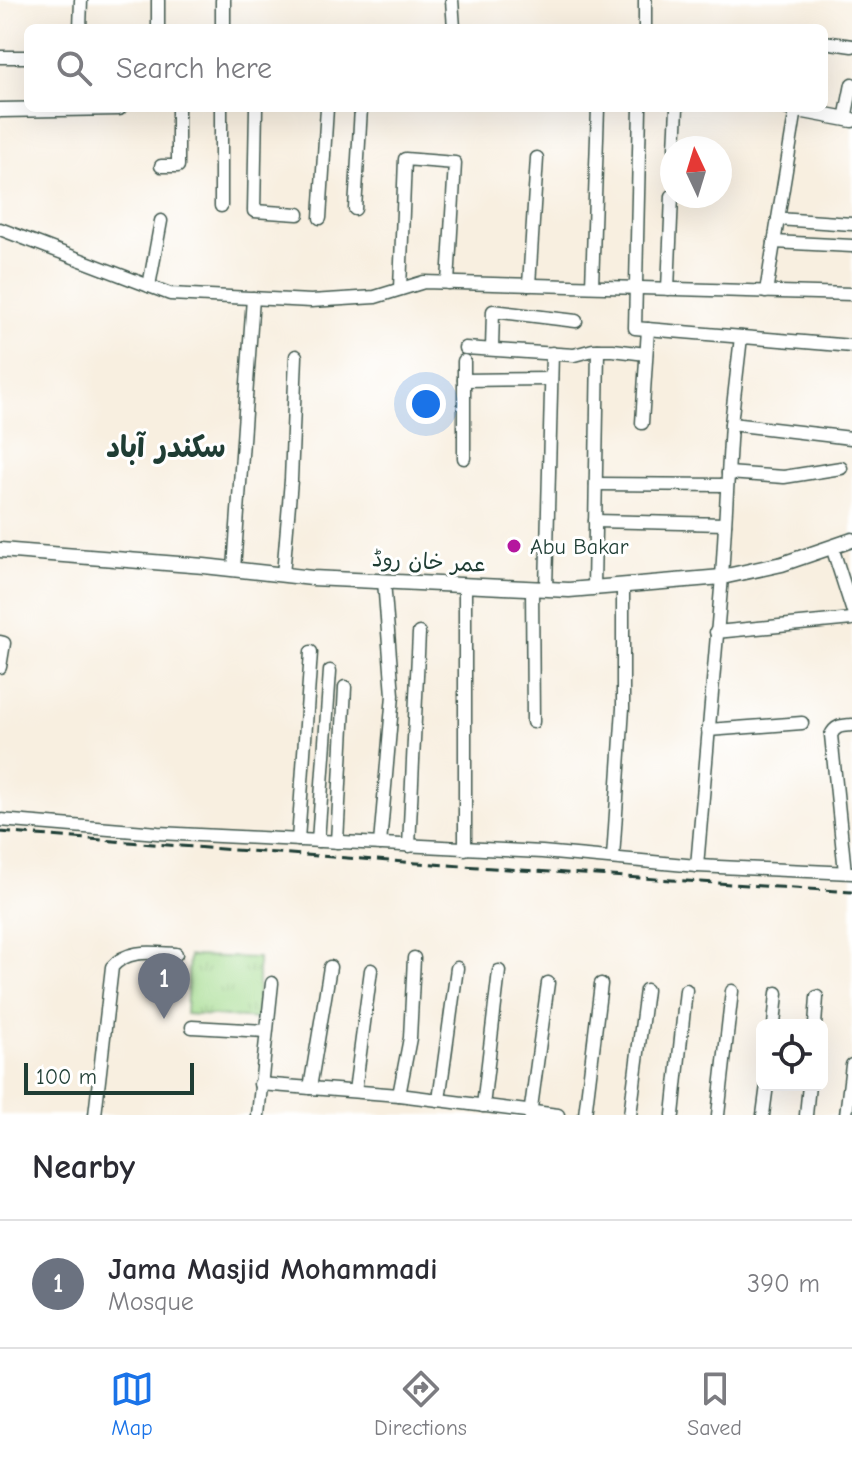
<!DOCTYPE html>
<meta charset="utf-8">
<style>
:root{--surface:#fff;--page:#f2f2f3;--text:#2b2b33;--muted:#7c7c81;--line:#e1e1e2;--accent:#1a73e8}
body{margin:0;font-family:"Comic Neue","Playpen Sans Arabic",sans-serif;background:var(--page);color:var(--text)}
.controls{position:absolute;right:24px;bottom:24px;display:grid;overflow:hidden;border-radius:12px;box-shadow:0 8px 32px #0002}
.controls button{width:72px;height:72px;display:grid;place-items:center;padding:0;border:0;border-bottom:2px solid var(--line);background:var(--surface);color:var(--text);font:40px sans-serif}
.compass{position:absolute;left:660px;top:136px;width:72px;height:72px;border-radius:50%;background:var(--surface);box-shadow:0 8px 32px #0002;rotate:356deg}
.scale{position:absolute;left:24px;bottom:20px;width:170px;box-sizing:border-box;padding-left:8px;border:4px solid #1f3d34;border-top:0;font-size:22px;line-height:28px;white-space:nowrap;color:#1f3d34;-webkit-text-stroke:6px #fff;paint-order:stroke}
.you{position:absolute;left:426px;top:404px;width:28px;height:28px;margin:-20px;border:6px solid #fff;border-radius:50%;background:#1a73e8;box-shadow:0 0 0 12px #1a73e833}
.badge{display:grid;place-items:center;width:52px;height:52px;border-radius:50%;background:var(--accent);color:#fff;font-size:26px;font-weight:700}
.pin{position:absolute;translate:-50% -66px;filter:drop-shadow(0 2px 4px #0008)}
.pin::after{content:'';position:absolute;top:42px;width:28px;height:24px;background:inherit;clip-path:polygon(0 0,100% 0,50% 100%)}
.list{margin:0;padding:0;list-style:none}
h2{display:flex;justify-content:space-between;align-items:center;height:104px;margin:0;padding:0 32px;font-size:34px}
h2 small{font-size:26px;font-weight:400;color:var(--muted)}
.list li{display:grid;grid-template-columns:52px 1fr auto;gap:24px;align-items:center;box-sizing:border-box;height:128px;padding:0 32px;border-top:2px solid var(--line)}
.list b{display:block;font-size:30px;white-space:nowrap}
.list p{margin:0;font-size:26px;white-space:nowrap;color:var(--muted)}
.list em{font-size:26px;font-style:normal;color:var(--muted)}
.icon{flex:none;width:44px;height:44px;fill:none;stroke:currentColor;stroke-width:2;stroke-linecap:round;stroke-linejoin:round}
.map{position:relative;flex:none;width:852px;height:1115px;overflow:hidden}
.search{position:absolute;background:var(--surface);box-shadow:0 8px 32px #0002;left:24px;right:24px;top:24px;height:88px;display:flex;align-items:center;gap:20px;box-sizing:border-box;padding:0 28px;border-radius:12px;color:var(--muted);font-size:30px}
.sheet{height:232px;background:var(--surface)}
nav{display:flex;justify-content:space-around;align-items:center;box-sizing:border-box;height:112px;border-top:2px solid var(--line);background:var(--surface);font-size:22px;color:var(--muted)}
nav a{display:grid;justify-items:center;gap:4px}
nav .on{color:var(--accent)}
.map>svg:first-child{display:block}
.park{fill:url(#park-tufts);stroke:#608c60;stroke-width:2}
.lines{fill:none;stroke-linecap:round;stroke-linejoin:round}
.minor-casing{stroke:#40584e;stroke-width:15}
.tertiary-casing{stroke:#40584e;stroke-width:17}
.minor{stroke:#fff;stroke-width:12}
.tertiary{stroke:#fff;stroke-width:14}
.rail{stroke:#1f3d34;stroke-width:3;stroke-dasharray:12 6;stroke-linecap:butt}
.poi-dot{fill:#b5179e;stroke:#fff;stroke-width:3}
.labels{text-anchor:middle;stroke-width:6;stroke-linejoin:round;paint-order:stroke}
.poi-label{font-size:22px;fill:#1f3d34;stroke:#fff;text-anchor:start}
.street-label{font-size:22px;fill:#1f3d34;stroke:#fff}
.district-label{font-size:30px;font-weight:bold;fill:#1f3d34;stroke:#fff}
</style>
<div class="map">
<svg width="852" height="1115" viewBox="0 0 852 1115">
<defs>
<pattern id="park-tufts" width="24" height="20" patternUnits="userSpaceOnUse" patternTransform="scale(2)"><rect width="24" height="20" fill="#a2da8c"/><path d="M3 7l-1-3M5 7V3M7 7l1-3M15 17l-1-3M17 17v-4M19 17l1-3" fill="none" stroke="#8bbc79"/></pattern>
</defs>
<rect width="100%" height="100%" fill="#fff"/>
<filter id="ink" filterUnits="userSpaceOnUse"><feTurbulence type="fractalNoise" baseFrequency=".0125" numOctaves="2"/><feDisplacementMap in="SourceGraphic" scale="16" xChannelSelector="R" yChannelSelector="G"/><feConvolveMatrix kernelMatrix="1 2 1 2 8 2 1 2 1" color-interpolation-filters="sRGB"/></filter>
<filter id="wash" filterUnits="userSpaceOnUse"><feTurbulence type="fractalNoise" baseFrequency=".006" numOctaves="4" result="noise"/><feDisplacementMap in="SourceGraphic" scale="32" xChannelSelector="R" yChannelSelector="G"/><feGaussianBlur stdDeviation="1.8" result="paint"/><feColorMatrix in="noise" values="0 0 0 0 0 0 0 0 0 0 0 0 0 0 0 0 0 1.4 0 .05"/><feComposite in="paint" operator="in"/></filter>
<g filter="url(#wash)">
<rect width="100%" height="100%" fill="#f8efe0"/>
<polygon class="park" points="189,956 258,958 258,1019 186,1014"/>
</g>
<g filter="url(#ink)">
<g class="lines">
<g class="minor-casing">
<g id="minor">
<polyline points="158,0 158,28"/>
<polyline points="452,0 454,28"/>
<polyline points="645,0 645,28"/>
<polyline points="80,28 81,0"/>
<polyline points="824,42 852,46"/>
<polyline points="0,57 28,57"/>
<polyline points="221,108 221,206"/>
<polyline points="256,108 254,211 298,214"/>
<polyline points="640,108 635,328 852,346"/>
<polyline points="845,119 852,84"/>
<polyline points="675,148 677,108"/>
<polyline points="161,166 178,166 178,108"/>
<polyline points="355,209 361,108"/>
<polyline points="320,218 327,108"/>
<polyline points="778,219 852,224"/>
<polyline points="0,229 170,294 311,301 375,297 424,282 852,294"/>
<polyline points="774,242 852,246"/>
<polyline points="529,285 537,158"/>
<polyline points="149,286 161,221"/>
<polyline points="592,286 598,108"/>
<polyline points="400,289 405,159 455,163 448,283"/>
<polyline points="668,289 672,196"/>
<polyline points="766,292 796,109"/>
<polyline points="465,348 574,355 593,350 613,350 646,354"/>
<polyline points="492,349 493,311 576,321"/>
<polyline points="464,361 464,458"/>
<polyline points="464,380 551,379"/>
<polyline points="642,423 648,329"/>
<polyline points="731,424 851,438"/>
<polyline points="728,473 784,477 841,468"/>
<polyline points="596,484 727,485"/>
<polyline points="595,521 725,524"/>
<polyline points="832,547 852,609"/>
<polyline points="234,569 253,298"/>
<polyline points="283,575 291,480 296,356"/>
<polyline points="465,585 465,849"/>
<polyline points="532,588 533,722"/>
<polyline points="594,588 598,350"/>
<polyline points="546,589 552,353"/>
<polyline points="716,632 852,619"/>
<polyline points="0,642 4,643 0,667"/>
<polyline points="708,730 802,723"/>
<polyline points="0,820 158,833 542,852 697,866 852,873"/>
<polyline points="298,840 311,652"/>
<polyline points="318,841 330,671"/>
<polyline points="337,842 345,687"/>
<polyline points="380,844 393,695 384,581"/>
<polyline points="409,846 419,633"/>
<polyline points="613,858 623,708 623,585"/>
<polyline points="697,866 722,577 731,424 741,337"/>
<path d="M845 872 831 735C836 725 842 726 852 725"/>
<polyline points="774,1025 777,993"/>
<polyline points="815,1025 817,997"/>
<polyline points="192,1027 266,1031"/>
<polyline points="260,1084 399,1095 558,1115"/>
<polyline points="310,1088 330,967"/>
<polyline points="355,1091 371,970"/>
<polyline points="399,1095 410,1038 414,958"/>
<polyline points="439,1100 457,968"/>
<polyline points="483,1106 499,971"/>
<path d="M95 1115 112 967C128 948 153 953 176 954"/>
<polyline points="258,1115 272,983"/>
<polyline points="530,1115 548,983"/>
<polyline points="585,1115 601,984"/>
<polyline points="630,1115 646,990"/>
<polyline points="673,1115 686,990"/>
<polyline points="718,1115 732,991"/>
<polyline points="763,1115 767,1085"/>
<polyline points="806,1115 809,1085"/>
<polyline points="846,1115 852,1065"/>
</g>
</g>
<g class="tertiary-casing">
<g id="tertiary">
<polyline points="223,28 223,0"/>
<polyline points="788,108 852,120"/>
<polyline points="0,110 119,108"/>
<polyline points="0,550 204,566 312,578 569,590 722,577 782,564 852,540"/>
</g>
</g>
<use href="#minor" class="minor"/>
<use href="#tertiary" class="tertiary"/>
<path class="rail" d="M0 832C284 855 568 873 852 892"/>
</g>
</g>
<circle class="poi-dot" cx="514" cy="546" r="8"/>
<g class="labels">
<g class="poi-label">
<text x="530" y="554">Abu Bakar</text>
</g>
<g class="street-label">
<text transform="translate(429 561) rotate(3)" y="8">عمر خان روڈ</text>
</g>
<g class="district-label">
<text x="166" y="457">سکندر آباد</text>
</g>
</g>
</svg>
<div class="controls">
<button><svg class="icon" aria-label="locate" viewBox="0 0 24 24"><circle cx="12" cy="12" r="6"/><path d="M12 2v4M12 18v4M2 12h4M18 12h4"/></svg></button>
</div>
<svg class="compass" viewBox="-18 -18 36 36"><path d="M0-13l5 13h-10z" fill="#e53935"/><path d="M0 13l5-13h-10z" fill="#7c7c81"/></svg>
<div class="scale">100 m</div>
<div class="you"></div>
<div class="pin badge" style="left:164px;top:1019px;background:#6b7280">1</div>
<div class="search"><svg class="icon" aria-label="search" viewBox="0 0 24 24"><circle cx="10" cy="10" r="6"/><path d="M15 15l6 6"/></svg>Search here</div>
</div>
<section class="sheet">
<h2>Nearby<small></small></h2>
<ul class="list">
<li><span class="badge" style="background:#6b7280">1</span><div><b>Jama Masjid Mohammadi</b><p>Mosque</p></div><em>390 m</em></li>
</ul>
</section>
<nav>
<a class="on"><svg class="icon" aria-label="map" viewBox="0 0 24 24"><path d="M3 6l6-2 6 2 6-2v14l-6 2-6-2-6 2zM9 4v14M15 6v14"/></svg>Map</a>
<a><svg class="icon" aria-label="directions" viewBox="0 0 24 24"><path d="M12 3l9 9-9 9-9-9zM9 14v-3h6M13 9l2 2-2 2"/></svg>Directions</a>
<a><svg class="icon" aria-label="saved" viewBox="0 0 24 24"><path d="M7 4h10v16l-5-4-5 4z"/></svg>Saved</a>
</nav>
